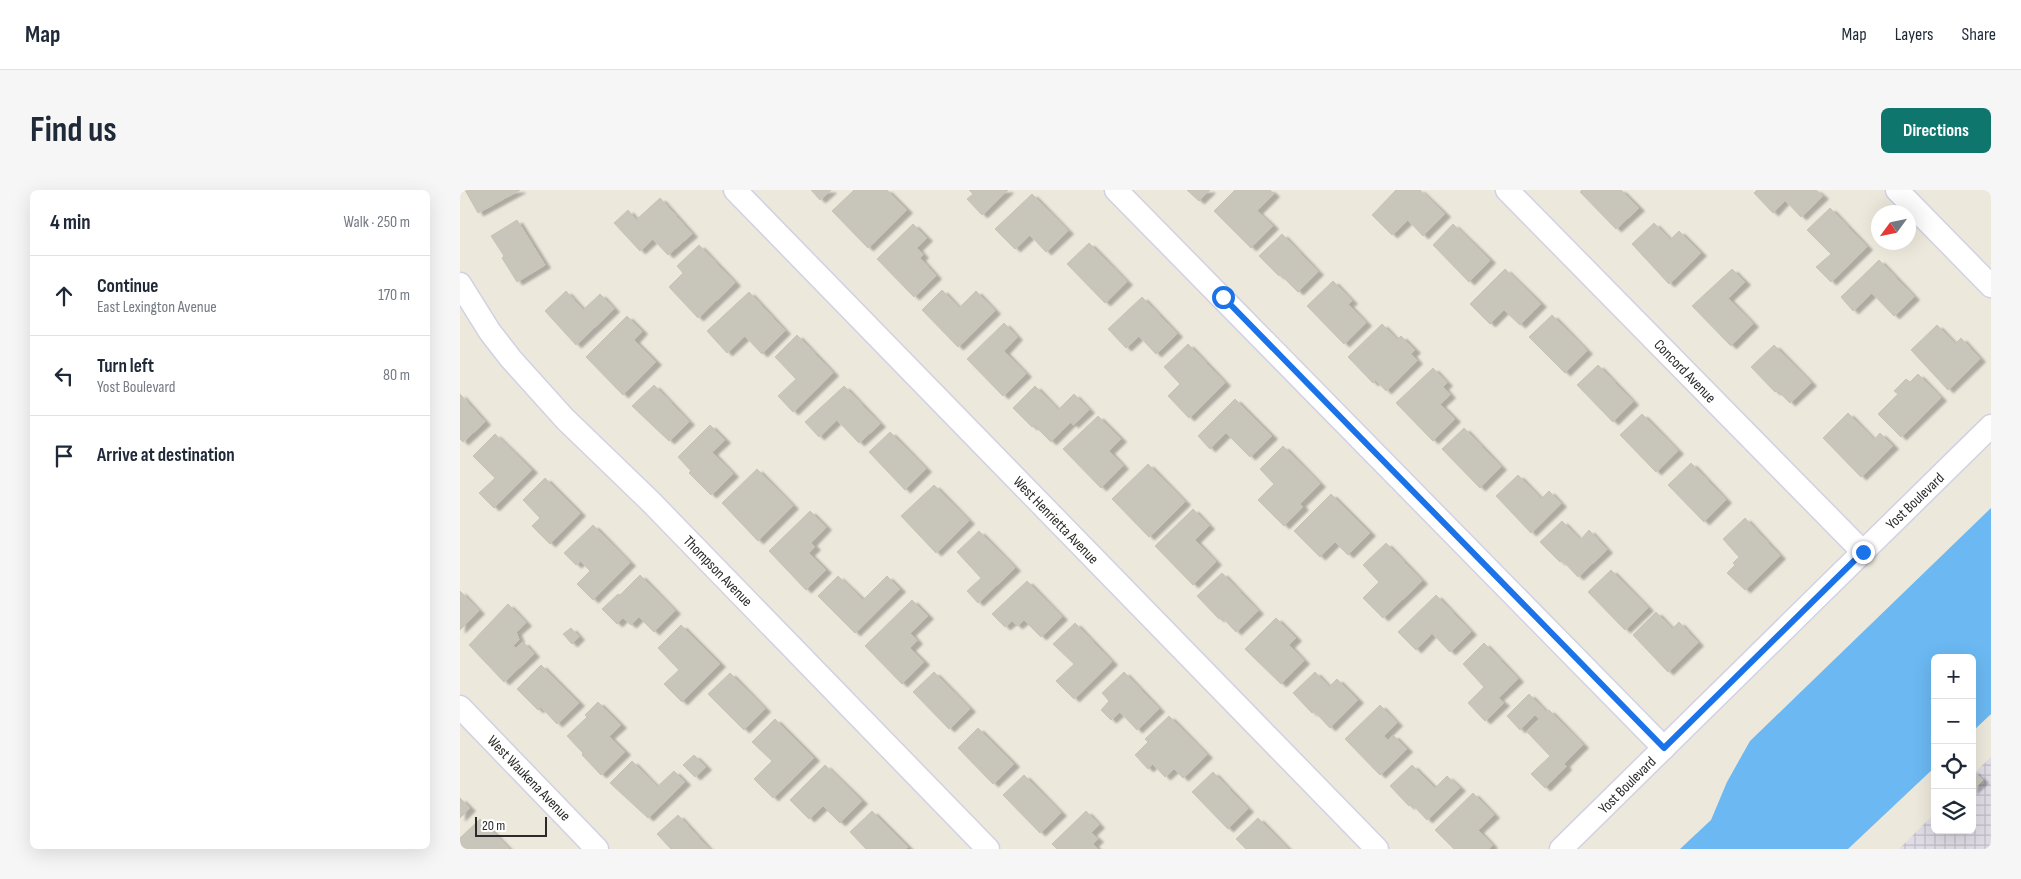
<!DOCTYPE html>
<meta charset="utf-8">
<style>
:root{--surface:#fff;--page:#f6f6f7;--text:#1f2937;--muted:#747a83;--line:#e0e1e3;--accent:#0f766e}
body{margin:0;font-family:"Sofia Sans Condensed",sans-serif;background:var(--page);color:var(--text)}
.controls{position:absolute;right:15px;bottom:15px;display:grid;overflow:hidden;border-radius:8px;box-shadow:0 5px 20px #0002}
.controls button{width:45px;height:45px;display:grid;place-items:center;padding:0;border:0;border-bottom:1px solid var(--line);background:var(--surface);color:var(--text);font:25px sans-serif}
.compass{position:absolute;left:1411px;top:15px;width:45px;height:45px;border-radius:50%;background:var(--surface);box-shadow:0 5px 20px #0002;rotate:237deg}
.scale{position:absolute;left:15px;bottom:12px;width:72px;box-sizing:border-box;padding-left:5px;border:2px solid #2a2a2a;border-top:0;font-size:14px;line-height:18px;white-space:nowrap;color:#2a2a2a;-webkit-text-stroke:4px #fff;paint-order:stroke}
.stop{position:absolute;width:15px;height:15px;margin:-11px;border:4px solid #1a73e8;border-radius:50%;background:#fff}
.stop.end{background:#1a73e8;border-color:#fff;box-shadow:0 1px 5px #0008}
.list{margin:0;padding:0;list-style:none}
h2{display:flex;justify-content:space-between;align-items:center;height:65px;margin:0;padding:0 20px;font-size:21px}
h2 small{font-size:16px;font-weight:400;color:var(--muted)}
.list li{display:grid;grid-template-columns:32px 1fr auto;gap:15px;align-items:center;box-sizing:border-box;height:80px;padding:0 20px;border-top:1px solid var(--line)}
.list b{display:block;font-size:19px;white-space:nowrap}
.list p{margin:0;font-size:16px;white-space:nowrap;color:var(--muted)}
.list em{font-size:16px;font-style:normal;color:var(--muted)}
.icon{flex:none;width:28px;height:28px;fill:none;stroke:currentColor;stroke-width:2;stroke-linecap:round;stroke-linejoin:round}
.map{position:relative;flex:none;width:1531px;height:659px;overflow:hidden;border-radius:8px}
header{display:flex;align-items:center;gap:30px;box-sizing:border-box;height:70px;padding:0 25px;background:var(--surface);border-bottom:1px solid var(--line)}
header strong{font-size:24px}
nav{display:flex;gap:28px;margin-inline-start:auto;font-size:18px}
.intro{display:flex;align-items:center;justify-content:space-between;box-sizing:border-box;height:120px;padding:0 30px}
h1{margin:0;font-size:35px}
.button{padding:12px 22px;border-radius:8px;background:var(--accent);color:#fff;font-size:18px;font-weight:700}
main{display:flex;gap:30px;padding:0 30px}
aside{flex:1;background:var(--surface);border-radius:8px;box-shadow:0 5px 20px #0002}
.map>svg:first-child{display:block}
.industrial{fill:url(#industrial-grid)}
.water{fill:#6bb8f2}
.building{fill:#c8c5bb;stroke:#c8c4b5;filter:url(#shadow)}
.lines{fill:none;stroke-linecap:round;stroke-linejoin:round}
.minor-casing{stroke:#d1d1e3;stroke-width:25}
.minor{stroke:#fff;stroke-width:22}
.route{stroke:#1a73e8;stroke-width:6}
.labels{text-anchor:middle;stroke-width:4.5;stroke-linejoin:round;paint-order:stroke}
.street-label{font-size:15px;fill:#2a2a2a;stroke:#fff}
</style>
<header>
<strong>Map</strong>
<nav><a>Map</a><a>Layers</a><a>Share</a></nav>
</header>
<div class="intro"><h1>Find us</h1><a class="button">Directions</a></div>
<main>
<aside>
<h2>4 min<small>Walk · 250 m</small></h2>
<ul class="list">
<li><svg class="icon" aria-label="ahead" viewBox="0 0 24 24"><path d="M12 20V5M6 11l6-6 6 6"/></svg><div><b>Continue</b><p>East Lexington Avenue</p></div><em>170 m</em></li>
<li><svg class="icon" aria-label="left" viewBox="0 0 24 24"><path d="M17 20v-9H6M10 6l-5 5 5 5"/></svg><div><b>Turn left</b><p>Yost Boulevard</p></div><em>80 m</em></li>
<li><svg class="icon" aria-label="arrive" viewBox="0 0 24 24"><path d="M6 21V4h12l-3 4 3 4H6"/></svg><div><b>Arrive at destination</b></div></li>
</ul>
</aside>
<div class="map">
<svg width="1531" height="659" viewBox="0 0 1531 659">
<defs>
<pattern id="industrial-grid" width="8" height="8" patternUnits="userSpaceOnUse" patternTransform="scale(1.25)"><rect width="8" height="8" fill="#e0dce5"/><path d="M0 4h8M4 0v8" fill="none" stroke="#c0bdc5"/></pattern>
<filter id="shadow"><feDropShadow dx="5.5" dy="3" stdDeviation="1" flood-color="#0004"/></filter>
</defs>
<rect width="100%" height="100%" fill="#ede8dc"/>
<polygon class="industrial" points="1531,567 1531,659 1439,659 1475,623 1475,640 1512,640 1512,585"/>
<polygon class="water" points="1531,318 1531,524 1512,542 1512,468 1475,468 1475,577 1388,659 1220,659 1251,630 1267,592 1290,551"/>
<g class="building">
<polygon points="5,0 60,0 18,23"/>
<polygon points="351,0 371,0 360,10"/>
<polygon points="394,0 427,0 447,20 408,58 372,21"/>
<polygon points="509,0 548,0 522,25 507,9 513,4"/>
<polygon points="727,0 750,0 739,11"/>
<polygon points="775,0 810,0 814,4 797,21 813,36 791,58 754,21"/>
<polygon points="936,0 960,0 985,24 963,46 948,30 932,45 912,25"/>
<polygon points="1122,0 1161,0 1179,18 1156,39 1120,2"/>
<polygon points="1297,0 1356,0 1363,6 1341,27 1325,10 1313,23 1294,3"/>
<polygon points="572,4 608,41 586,62 570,45 555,59 535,39"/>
<polygon points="200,8 232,44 208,65 193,49 180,61 154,33 168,20 176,30"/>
<polygon points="1370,18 1407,57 1371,92 1356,77 1371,64 1347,40"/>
<polygon points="57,30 85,75 57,92 42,68 44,66 31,46"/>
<polygon points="1194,33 1210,50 1219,41 1241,63 1209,94 1172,54"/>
<polygon points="453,34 467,48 457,58 463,65 460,68 476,86 454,107 417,69"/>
<polygon points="993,34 1030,70 1009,92 973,55"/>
<polygon points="822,44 858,82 838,102 820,84 819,86 799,66"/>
<polygon points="629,53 667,92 645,113 607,74"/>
<polygon points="239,55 275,93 238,128 209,97 223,83 217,76"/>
<polygon points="1419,70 1454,107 1434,126 1412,103 1393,121 1381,107"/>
<polygon points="1045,79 1081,114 1060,135 1044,120 1030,134 1010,114"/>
<polygon points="1272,79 1285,92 1268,108 1293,134 1271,156 1232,116"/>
<polygon points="873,91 892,111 888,114 906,133 884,154 847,116"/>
<polygon points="482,100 499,118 516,101 535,121 498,157 462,120"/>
<polygon points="106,101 123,120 140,104 154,119 116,155 85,121"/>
<polygon points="289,102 325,141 302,164 285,146 267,163 247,141"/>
<polygon points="682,107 717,144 696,164 679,146 666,158 648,139"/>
<polygon points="1092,125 1127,161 1105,183 1069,147"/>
<polygon points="167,126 182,141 174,150 196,172 163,205 126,167"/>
<polygon points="544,133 557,147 544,161 566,184 543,206 507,169"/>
<polygon points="922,134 937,150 941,146 955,160 951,164 957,171 926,201 916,190 913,193 888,167"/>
<polygon points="1477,135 1495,154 1501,148 1520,169 1488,200 1451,160"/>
<polygon points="337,145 373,183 333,222 318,206 336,189 315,167"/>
<polygon points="728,154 765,193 729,228 708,206 720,194 704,177"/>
<polygon points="1314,155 1351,193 1330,213 1317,200 1315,202 1291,177"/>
<polygon points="1138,175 1173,212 1153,232 1117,195"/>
<polygon points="973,178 987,193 983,197 990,205 980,214 995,229 973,251 936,213"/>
<polygon points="1458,184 1481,208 1441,247 1418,224 1438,204 1434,201 1446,189 1450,192"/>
<polygon points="194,195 229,232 209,251 172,216"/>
<polygon points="384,196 420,234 399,253 377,230 359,247 345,232"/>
<polygon points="575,196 598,220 614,204 629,220 613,235 611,232 591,252 574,235 572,237 553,218"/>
<polygon points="0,204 25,232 3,252 0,249"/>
<polygon points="775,209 812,246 790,267 766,243 750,259 738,246"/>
<polygon points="1388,223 1414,250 1420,243 1433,256 1401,287 1363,248"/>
<polygon points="1182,224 1218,261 1196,282 1160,245"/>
<polygon points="638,226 661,249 649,261 663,276 641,298 603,259"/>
<polygon points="250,235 265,250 252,262 273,284 251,305 229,283 231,281 218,267"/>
<polygon points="1004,238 1041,277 1020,298 982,259"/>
<polygon points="430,242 466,279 445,300 409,262"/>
<polygon points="35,244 72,280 34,318 19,303 35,288 13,266"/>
<polygon points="823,256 860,294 840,314 843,317 824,336 798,310 814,294 800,279"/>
<polygon points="1231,273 1266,310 1244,332 1208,295"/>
<polygon points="688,274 725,312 689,347 652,309"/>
<polygon points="297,279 333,316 298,351 262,313"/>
<polygon points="1058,285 1081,309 1089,301 1101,314 1071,343 1036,306"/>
<polygon points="85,288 120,323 90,354 72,336 80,328 63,310"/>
<polygon points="474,295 509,331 476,363 441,326"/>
<polygon points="871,304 910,343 888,365 875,352 860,367 834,341"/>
<polygon points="733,319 749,336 735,350 756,372 733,395 695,356"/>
<polygon points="350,321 366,337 351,353 355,357 349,363 366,380 346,400 309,361"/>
<polygon points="1285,328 1320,366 1285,400 1267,383 1275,375 1273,373 1279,367 1263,349"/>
<polygon points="1102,331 1120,350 1129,340 1147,360 1118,387 1102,370 1100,372 1080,352"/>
<polygon points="133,335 170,373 133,410 117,394 130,381 121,371 116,375 104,363"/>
<polygon points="519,341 555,378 518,413 507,401 521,388 497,362"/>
<polygon points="926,353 962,391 923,428 903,408 919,392 903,375"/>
<polygon points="1151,380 1188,418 1165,440 1128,402"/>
<polygon points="762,383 798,421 776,442 761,426 759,429 737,406"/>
<polygon points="180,385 215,421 194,442 179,427 171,435 163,428 157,434 142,419 158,404 160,405"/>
<polygon points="378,386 403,410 427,386 440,399 395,443 358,406"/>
<polygon points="567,391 602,427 581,447 564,430 557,436 552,431 545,437 532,424"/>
<polygon points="0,401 19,421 0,440"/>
<polygon points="976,405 1011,442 990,462 972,443 956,460 938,442"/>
<polygon points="452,410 468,426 450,443 457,451 450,458 464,472 442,494 405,456"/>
<polygon points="48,414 66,433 56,442 59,450 53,455 56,458 63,452 74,464 44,492 9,455"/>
<polygon points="1196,422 1212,439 1219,432 1238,453 1208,482 1173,445"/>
<polygon points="816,428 836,448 829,455 844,471 821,494 785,459"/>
<polygon points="615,433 652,472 614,509 596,491 614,474 593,454"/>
<polygon points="221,435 260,474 222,512 204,494 219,480 198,458"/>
<polygon points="111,438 119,447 112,454 103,444"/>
<polygon points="1024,453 1058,489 1038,508 1044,513 1025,531 1008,513 1024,497 1003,474"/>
<polygon points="81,475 119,513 97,534 81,517 78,520 57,499"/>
<polygon points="474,482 510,519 489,539 453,502"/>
<polygon points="664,482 699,519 677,540 660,522 651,530 641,520 649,511 642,503"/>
<polygon points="855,482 869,497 877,489 898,510 870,538 854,521 852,523 833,503"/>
<polygon points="270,483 305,519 284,540 248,504"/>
<polygon points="1069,504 1086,522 1089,520 1123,555 1104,574 1106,577 1085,598 1071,584 1090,566 1067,542 1079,529 1075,525 1060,540 1047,526"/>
<polygon points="138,512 161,535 149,546 165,562 141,585 122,565 123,563 107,546 127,527 125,525"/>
<polygon points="920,515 937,533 924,546 928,550 933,545 947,559 920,585 885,549"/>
<polygon points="709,526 747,565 723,588 714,579 705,587 693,574 688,579 675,565 688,552 685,549"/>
<polygon points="315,529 354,568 313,608 294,589 312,571 292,552"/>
<polygon points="518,538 554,574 533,594 498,558"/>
<polygon points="234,565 246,577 235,587 223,575"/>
<polygon points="172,571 197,597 214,581 225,592 188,628 150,593"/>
<polygon points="365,575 402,611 380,633 363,616 349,629 330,610"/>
<polygon points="952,575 975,598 987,586 1000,598 967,630 952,614 949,616 930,596"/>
<polygon points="1512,580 1523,590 1512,601"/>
<polygon points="753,582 788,619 768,639 732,602"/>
<polygon points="564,585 601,623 580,643 543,605"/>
<polygon points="1013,603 1034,625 1018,640 1032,655 1029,659 994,659 975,640"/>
<polygon points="0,608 10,618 0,628"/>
<polygon points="412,621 448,657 446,659 406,659 390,642"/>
<polygon points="626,621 639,635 631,643 638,649 633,654 638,659 597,659 592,654"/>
<polygon points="218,625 249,659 211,659 197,644"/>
<polygon points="798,628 828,659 786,659 776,649"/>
<polygon points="20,629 49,659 2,659 0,648"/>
</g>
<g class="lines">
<g class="minor-casing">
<g id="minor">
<polyline points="275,0 917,659"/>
<polyline points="656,0 1204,558"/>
<polyline points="1047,0 1403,362"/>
<polyline points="1437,0 1531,96"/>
<polyline points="0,94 30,142 51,169 105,229 191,312 528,659"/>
<polyline points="0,517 137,659"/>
<polyline points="1101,659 1531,236"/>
</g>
</g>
<use href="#minor" class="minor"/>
</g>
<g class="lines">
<polyline class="route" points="763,107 1204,558 1403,362"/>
</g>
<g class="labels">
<g class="street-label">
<text transform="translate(1225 181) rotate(46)" y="5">Concord Avenue</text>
<text transform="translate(1455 311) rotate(-44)" y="5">Yost Boulevard</text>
<text transform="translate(596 330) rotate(46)" y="5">West Henrietta Avenue</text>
<text transform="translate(258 381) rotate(46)" y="5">Thompson Avenue</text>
<text transform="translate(69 588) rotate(46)" y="5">West Waukena Avenue</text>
<text transform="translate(1167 595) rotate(-45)" y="5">Yost Boulevard</text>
</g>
</g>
</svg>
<div class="controls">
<button>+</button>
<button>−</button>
<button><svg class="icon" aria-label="locate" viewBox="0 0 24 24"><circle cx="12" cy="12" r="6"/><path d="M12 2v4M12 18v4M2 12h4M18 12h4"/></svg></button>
<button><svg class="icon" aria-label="layers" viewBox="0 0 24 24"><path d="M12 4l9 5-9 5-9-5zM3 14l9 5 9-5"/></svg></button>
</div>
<svg class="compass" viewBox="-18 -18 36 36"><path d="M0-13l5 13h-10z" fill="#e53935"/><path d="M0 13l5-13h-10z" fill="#747a83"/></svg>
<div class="scale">20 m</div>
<div class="stop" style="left:763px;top:107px"></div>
<div class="stop end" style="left:1403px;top:362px"></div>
</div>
</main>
